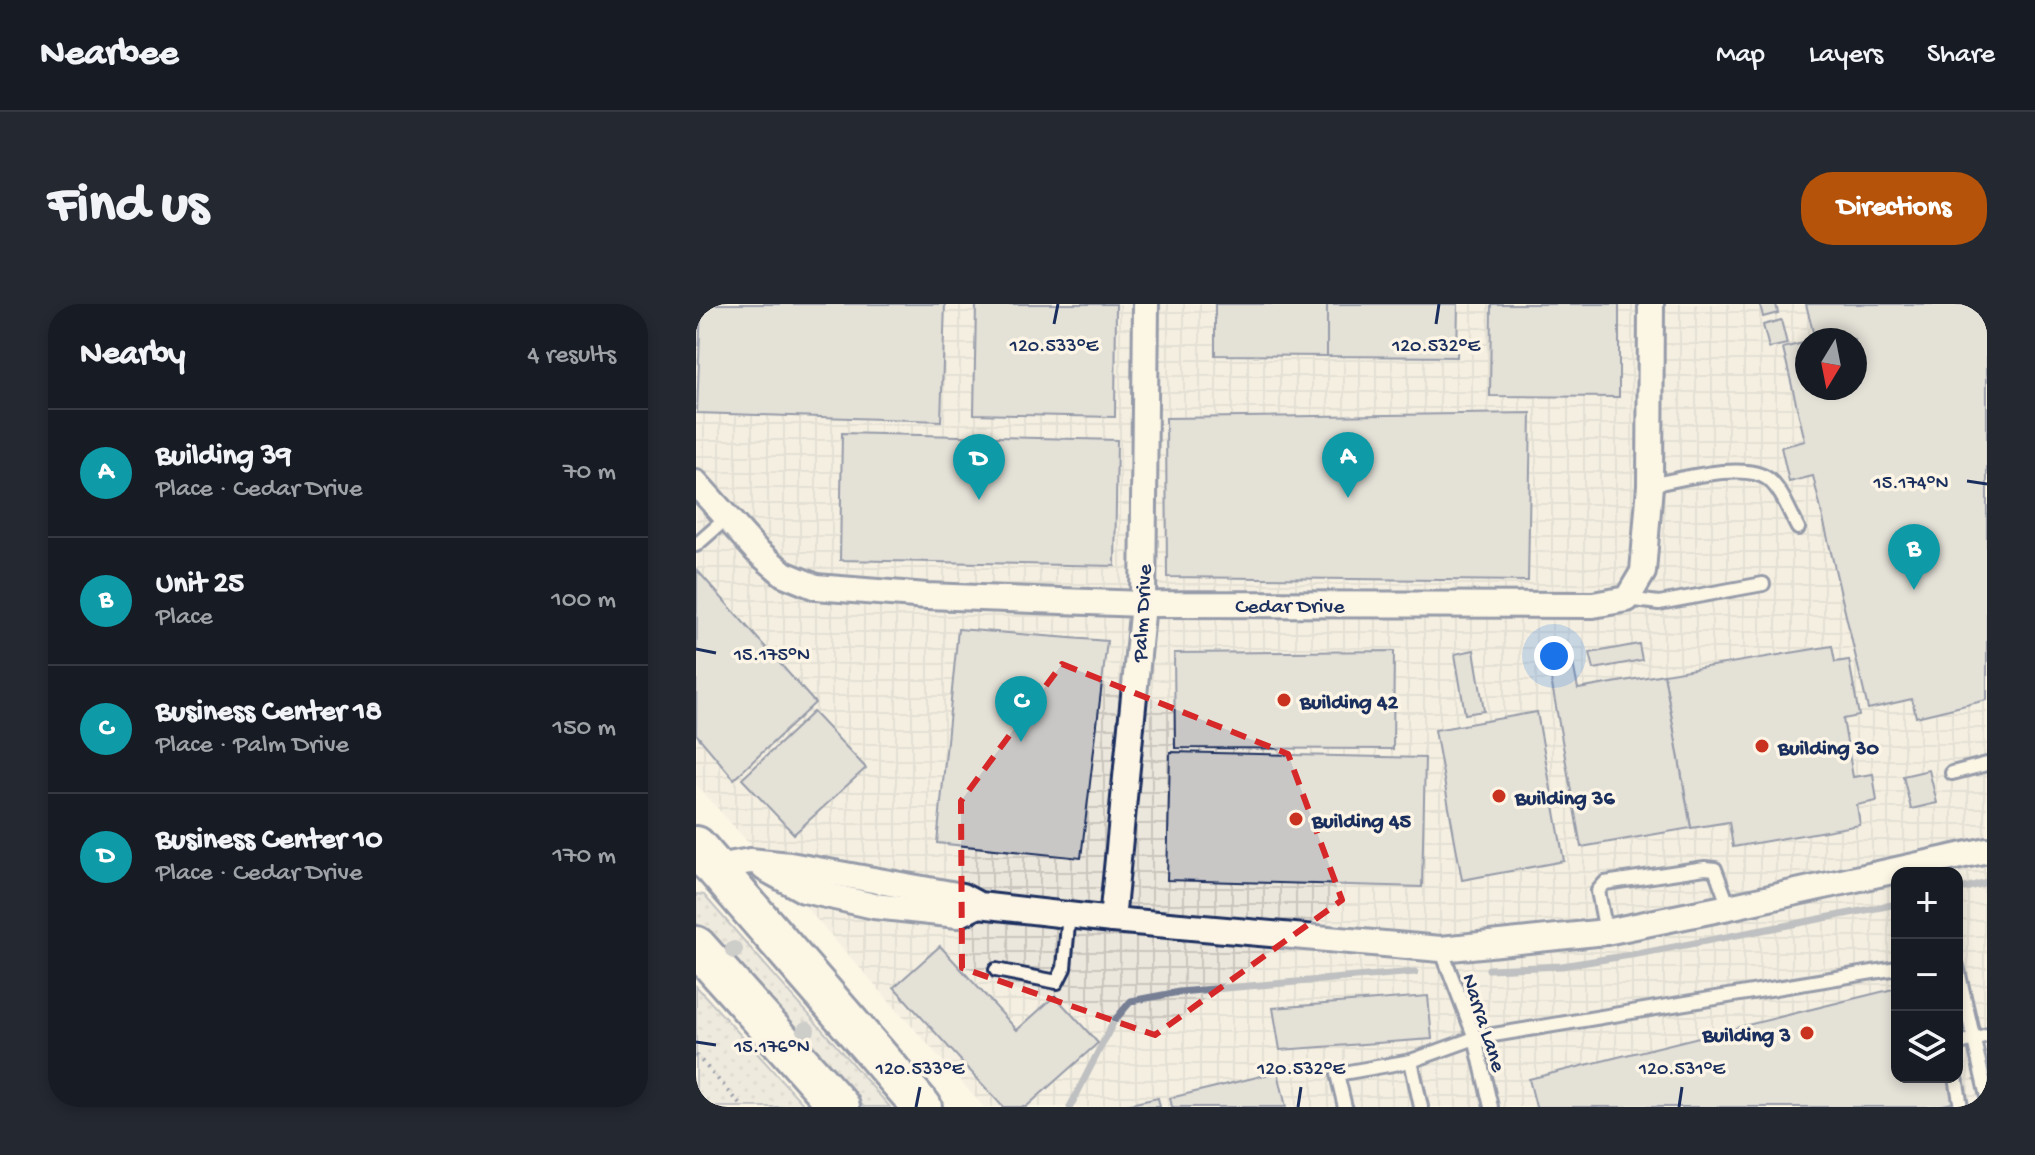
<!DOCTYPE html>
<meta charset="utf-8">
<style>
:root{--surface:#171b24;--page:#242831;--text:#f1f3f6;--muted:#9ea1a6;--line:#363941;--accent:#b45309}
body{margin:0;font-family:"Gochi Hand",sans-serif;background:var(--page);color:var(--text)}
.controls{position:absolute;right:24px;bottom:24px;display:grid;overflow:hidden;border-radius:16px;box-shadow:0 4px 12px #0003}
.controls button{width:72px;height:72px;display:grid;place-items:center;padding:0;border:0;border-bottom:2px solid var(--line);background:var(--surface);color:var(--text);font:40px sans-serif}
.compass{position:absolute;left:1099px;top:24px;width:72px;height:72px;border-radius:50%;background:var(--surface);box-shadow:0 4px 12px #0003;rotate:190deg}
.you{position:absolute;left:858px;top:352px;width:28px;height:28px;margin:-20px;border:6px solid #fff;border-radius:50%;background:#1a73e8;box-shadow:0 0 0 12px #1a73e833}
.badge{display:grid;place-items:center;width:52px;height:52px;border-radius:50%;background:var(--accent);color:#fff;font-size:26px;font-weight:700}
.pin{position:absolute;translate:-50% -66px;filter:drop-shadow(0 2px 4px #0008)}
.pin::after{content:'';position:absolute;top:42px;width:28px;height:24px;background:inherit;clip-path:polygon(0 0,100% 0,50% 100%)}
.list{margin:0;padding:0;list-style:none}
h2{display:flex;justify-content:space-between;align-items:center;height:104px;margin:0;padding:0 32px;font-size:34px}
h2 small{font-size:26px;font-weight:400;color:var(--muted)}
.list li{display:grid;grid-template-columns:52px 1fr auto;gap:24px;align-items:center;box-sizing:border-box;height:128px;padding:0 32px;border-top:2px solid var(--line)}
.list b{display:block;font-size:30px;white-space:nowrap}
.list p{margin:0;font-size:26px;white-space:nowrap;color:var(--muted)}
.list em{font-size:26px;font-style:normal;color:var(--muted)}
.icon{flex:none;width:44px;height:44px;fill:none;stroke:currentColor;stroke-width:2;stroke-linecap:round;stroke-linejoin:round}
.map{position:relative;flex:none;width:1291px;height:803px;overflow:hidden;border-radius:32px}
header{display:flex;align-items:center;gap:48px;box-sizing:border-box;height:112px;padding:0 40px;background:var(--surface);border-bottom:2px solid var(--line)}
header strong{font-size:38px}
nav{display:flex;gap:44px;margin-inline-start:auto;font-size:28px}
.intro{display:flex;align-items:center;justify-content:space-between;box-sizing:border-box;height:192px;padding:0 48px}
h1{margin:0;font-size:56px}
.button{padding:20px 36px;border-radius:32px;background:var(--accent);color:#fff;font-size:28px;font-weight:700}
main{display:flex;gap:48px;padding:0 48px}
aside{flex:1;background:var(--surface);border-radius:32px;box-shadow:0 4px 12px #0003}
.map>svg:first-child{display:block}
.industrial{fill:url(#industrial-grid);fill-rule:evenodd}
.grass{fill:url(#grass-dots);stroke:#7d8599;stroke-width:2}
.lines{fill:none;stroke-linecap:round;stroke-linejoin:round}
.stream{stroke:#767f94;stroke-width:7}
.building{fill:#c8c7c6;stroke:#1b2f5e;stroke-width:2}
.lane-casing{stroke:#1b2f5e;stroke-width:18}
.street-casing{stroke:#1b2f5e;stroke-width:30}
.primary-casing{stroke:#1b2f5e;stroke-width:44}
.path{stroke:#1b2f5e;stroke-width:4;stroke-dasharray:2 6;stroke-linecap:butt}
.lane{stroke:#fcf5e5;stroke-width:12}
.street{stroke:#fcf5e5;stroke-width:24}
.primary{stroke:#fcf5e5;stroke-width:38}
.tree{fill:#969ba8}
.marked{fill:none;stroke:#d62828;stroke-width:6;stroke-dasharray:16 10;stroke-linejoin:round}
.ticks{fill:none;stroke:#1b2f5e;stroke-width:3}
.poi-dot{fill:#c8321e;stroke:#fcf5e5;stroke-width:3}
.labels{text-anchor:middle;stroke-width:7;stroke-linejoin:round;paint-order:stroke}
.street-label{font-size:22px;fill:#1b2f5e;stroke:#fcf5e5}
.poi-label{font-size:22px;font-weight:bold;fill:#1b2f5e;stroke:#fcf5e5;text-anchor:start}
.ticks-label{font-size:20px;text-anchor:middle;fill:#1b2f5e;stroke:#fcf5e5;stroke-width:7;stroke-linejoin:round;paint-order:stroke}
</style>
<header>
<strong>Nearbee</strong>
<nav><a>Map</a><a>Layers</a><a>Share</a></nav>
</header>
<div class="intro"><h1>Find us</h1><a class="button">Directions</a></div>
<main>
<aside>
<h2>Nearby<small>4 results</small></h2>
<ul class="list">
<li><span class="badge" style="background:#0f9aa8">A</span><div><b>Building 39</b><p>Place · Cedar Drive</p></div><em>70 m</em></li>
<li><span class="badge" style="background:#0f9aa8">B</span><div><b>Unit 25</b><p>Place</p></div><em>100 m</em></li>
<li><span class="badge" style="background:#0f9aa8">C</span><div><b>Business Center 18</b><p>Place · Palm Drive</p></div><em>150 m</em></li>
<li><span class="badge" style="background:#0f9aa8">D</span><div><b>Business Center 10</b><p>Place · Cedar Drive</p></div><em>170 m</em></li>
</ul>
</aside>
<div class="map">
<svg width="1291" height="803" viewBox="0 0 1291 803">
<defs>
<pattern id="industrial-grid" width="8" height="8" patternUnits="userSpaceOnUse" patternTransform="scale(2)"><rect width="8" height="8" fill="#ece7dc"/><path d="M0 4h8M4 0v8" fill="none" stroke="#cac6bf"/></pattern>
<pattern id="grass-dots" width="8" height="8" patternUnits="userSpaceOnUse" patternTransform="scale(2)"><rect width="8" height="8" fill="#dfdbd4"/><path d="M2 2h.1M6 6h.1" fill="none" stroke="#bfbcb8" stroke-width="1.8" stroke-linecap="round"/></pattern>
</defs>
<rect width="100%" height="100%" fill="#fcf5e5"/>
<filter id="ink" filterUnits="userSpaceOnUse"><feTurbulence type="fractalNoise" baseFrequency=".0125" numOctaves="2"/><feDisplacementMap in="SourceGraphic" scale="16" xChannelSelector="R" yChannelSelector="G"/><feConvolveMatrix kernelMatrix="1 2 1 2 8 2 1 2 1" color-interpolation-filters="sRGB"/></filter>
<g filter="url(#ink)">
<path class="industrial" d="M0 0H1291V803H288L0 480ZM1111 36H1159V84H1111ZM1201 569H1261V773H1201Z"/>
<g class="grass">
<polygon points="0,590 8,591 14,598 194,803 168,803 0,619"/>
<polygon points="0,682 110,803 0,803"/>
</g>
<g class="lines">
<g class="stream">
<polyline points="1269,584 1291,578"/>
<polyline points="793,665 866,662 947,649 1201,600"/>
<polyline points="374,803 418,717 435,697 483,688 719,668"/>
</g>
</g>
<g class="building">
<polygon points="5,0 249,0 245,117 1,109"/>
<polygon points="280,0 420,0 419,113 278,110"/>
<polygon points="519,0 631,0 631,52 519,51"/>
<polygon points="631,0 762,0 761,53 631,52"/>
<polygon points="795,0 923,0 923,93 794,92"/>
<polygon points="1064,0 1080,0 1082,9 1067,13"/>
<polygon points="1110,0 1291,0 1291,396 1220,413 1216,395 1172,405 1117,172 1093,178 1085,143 1109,137 1087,44 1111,38 1111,84 1159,84 1159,36 1119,36"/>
<polygon points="1085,16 1091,40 1073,44 1067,21"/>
<polygon points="835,109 832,277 471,273 470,114"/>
<polygon points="146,129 421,136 419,262 144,256"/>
<polygon points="1,266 119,399 38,475 0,430"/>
<polygon points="262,325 411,337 385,554 241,539"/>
<polygon points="943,340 946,356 898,365 894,349"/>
<polygon points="1136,342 1139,358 1153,356 1163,412 1147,415 1157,473 1177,470 1181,497 1161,501 1164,521 1037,543 1033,518 995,524 968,370"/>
<polygon points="778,346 788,407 769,410 759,350"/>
<polygon points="698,347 697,445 479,444 478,349"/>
<polygon points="876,354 882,385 968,370 995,524 885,543 852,358"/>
<polygon points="117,408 170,464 98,530 46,475"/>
<polygon points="841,408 868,557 766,576 739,426"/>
<polygon points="474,448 729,454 726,583 471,576"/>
<polygon points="1233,466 1241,499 1215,505 1207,472"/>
<polygon points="244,642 321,726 359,692 402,739 330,803 307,803 198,683"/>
<polygon points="1201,684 1201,773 1258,773 1264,797 1239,803 840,803 833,775"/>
<polygon points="732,692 736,735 584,746 577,704"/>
<polygon points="582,768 590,803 476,803 474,794"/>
<polygon points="462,794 464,803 420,803"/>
</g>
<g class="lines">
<g class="lane-casing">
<g id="lane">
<path d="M954 181C982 176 1049 157 1072 175 1086 186 1094 209 1102 224"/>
<polyline points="0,241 32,213"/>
<polyline points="931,295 963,299 1067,280"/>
<polyline points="1256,469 1291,460"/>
<polyline points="910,628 902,587 909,579 1009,564 1019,565 1033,603"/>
<polyline points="745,645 779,734 795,803"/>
<polyline points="1261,662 1291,793"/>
<polyline points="300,666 361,678 368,664 373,610"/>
<polyline points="1261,740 1291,731"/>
<polyline points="715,757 725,803"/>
<polyline points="1260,773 1265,803"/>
<polyline points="649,803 641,770 715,757 779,734 1201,664"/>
</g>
</g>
<g class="street-casing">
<g id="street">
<polyline points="0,179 60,246 88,270 120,283 231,292 447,300 897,301 931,295 947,268 954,181 955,0"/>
<polyline points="68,564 108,586 178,602 262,611 283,601"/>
<polyline points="10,565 54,557 94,561 266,592 283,601 416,616 745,645 910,628 1033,603 1291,546"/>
<polyline points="416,616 447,300 450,0"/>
</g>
</g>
<g class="primary-casing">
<g id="primary">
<polyline points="0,542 226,803"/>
<polyline points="0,642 144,803"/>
</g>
</g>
<polyline class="path" points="0,751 47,803"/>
<use href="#lane" class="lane"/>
<use href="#street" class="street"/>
<use href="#primary" class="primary"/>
</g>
<g class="tree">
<circle cx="38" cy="646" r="9"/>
<circle cx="110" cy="726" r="9"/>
</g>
</g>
<path d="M0 0H1291V803H0ZM366 360 592 450 646 596 459 731 266 664 265 497Z" fill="#fcf5e5" fill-opacity=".55" fill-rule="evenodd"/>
<path class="marked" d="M366 360 592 450 646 596 459 731 266 664 265 497Z"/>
<path class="ticks" d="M358 20 362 0M740 20 743 0M1271 177 1291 180M0 345 20 349M0 738 20 741M220 803 224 783M602 803 605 783M983 803 986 783"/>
<g class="poi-dot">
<circle cx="588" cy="396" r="8"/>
<circle cx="1066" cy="442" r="8"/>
<circle cx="803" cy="492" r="8"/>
<circle cx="600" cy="515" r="8"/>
<circle cx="1111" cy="729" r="8"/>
</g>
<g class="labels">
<g class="street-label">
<text x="594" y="308">Cedar Drive</text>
<text transform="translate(444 309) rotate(-87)" y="8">Palm Drive</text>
<text transform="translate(790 718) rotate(72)" y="8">Narra Lane</text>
</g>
<g class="poi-label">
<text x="604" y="404">Building 42</text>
<text x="1082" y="450">Building 30</text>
<text x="819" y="500">Building 36</text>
<text x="616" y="523">Building 45</text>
<text x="1095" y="737" text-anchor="end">Building 3</text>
</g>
</g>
<g class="ticks-label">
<text x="358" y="47">120.533°E</text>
<text x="740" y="47">120.532°E</text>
<text x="1215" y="184">15.174°N</text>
<text x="76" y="356">15.175°N</text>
<text x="76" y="748">15.176°N</text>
<text x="224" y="770">120.533°E</text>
<text x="605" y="770">120.532°E</text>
<text x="986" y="770">120.531°E</text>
</g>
</svg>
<div class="controls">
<button>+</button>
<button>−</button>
<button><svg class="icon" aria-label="layers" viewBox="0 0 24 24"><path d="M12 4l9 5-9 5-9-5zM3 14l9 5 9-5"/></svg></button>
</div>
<svg class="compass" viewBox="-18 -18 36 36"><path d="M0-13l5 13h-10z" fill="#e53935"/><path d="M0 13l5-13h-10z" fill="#9ea1a6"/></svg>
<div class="you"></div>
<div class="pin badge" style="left:652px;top:194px;background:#0f9aa8">A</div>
<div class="pin badge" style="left:1218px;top:286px;background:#0f9aa8">B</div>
<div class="pin badge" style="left:325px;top:438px;background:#0f9aa8">C</div>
<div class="pin badge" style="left:283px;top:196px;background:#0f9aa8">D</div>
</div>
</main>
